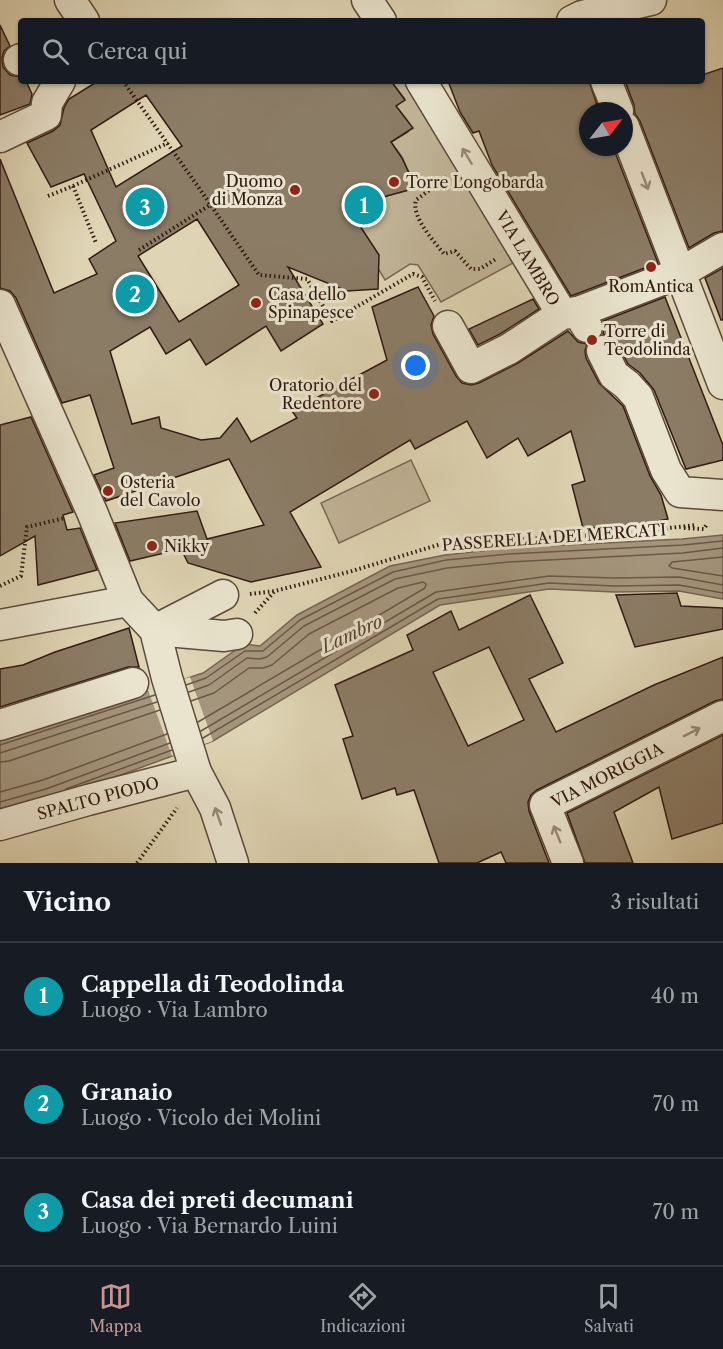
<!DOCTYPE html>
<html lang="it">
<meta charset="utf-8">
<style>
:root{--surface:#171b24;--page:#20242c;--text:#f1f3f6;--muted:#9ea1a6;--line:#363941;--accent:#c59692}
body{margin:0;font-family:"Libre Caslon Text",serif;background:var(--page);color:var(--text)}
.compass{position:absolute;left:579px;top:102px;width:54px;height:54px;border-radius:50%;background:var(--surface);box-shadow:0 2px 4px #0004;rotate:59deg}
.you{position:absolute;left:416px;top:366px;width:21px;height:21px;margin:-15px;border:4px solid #fff;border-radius:50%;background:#1a73e8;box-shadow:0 0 0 9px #1a73e833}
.badge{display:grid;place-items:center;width:39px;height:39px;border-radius:50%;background:var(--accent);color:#fff;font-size:20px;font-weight:700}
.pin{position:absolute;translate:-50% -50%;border:3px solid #fff;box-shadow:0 2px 6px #0006}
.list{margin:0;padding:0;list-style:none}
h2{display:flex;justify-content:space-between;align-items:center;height:78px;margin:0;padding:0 24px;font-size:26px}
h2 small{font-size:20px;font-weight:400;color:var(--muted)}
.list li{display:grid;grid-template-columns:39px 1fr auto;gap:18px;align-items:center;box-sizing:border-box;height:108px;padding:0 24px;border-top:2px solid var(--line)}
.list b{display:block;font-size:22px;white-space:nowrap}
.list p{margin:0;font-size:20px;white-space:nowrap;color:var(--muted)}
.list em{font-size:20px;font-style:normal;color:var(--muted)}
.icon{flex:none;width:33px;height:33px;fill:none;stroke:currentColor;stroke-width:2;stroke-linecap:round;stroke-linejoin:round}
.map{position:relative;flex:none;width:723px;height:863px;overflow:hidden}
.search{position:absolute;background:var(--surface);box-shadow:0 2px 4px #0004;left:18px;right:18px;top:18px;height:66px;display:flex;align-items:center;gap:15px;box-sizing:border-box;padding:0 21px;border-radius:6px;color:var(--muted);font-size:22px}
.sheet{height:402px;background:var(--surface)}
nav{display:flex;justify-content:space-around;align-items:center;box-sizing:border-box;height:84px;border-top:2px solid var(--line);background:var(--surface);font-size:16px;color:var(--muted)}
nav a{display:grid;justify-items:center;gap:3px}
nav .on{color:var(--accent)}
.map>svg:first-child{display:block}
.green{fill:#c1b598;stroke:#796855;stroke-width:1.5}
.water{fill:#a4967d;stroke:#766552;stroke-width:1.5}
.pier{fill:#dfd5b4}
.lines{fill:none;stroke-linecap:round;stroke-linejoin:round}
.shore{stroke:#6a5848;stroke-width:1.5}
.building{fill:#8b7c66;stroke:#311b12;stroke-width:1.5;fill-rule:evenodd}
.minor-casing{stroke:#5c4a3a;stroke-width:33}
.path{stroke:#311b12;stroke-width:4;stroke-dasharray:1.5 3;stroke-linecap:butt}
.minor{stroke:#eae4ce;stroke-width:30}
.oneway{stroke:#978a79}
.poi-dot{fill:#8f2418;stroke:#eae4ce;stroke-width:2}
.labels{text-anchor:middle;stroke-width:6;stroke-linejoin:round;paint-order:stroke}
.poi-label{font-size:16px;fill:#311b12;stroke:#eae4ce;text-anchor:start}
.street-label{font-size:16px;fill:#311b12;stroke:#eae4ce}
.water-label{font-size:18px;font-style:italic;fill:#594637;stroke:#eae4ce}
</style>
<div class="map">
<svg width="723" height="863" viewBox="0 0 723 863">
<rect width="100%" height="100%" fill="#dfd5b4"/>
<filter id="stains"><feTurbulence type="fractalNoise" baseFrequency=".00333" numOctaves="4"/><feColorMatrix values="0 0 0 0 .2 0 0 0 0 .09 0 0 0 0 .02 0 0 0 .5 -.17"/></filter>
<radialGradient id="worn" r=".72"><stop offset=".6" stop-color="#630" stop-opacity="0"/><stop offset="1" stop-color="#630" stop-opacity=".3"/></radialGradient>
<g class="green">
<polygon points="391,81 415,81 524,257 441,302 418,265 410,264 385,280 379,270 360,226 383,197 416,188 402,157 391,142 408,132 409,123 396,106 405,99"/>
<polygon points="411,460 430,501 339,543 321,503"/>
</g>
<polygon class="water" points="723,535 723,599 679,591 614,592 549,589 440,605 213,741 50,801 0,816 0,740 203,673 244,644 260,646 297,615 390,566 445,555 508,548 682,539"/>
<polygon class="pier" points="190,677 213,741 172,756 148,690"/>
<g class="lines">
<g class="shore">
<polyline points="723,557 672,562 669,566 672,568 723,576"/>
<polyline points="186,685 206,678 245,651 263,651 300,620 393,572 446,560 509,554 683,545 723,541"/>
<polyline points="189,692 209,685 247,658 260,659 267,657 304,626 395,579 447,568 509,562 683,553 723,548"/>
<polyline points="191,701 214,693 249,668 263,668 272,665 309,634 398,588 423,582 426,584 425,588 198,722"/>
<polyline points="201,731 436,592 549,576 614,578 679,577 723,585"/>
<polyline points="203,738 438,599 549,583 614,586 679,585 723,593"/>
<polyline points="0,745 155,695"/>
<polyline points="0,753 157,702"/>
<polyline points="0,762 9,761 160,710"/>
<polyline points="66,789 172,750"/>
<polyline points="0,792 43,780 167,734"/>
<polyline points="0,802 46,789 170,743"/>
</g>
</g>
<g class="building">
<polygon points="0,25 10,46 4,51 2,58 3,67 10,75 21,77 21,81 26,81 32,94 30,104 0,115"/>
<polygon points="723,68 723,231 714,233 689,248 640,121 635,114 634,105 625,81 702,81 702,75"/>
<path d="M98 81H391L405 100 396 106 413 128 391 142 402 158 416 188 383 197V212L360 226 379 255 378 289 347 291 288 267 323 324 281 351 266 326 206 365 190 339 166 354 150 327 110 351 132 424 159 417 161 428 201 440 220 438 237 418 251 442 297 418 292 411 387 360 372 307 418 287 434 316 431 325 433 334 456 376 462 383 471 385 479 383 518 363 568 331 578 342 587 344 585 351 586 358 599 383 623 406 650 476 661 495 668 519 624 528H583L572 485 585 481 571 431 528 456 518 438 487 458 467 421 415 449 410 440 290 512 321 567 251 582 188 563 181 549 130 561 115 523 197 511 207 539 264 525 229 459 106 501 94 475 114 468 90 395 62 403 16 298 10 291 0 288V159L54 293 97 274 89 259 116 241 84 174 51 187 27 143 53 131 60 125 64 108 69 99ZM146 95 182 146 116 187 91 130ZM197 219 239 285 179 322 138 256Z"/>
<polygon points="448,81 589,81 599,111 588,111 588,147 613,147 658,263 571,296 492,165 479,131 473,133 460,112"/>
<polygon points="723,268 723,320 721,320 705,278"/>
<polygon points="665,297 723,445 723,460 686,469 654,390 640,373 628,364 617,343 612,337 603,334 604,327 603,321"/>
<polygon points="533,299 539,309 500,334 478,345 469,329"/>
<polygon points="31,417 73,512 63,515 67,530 80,528 97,570 38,585 35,536 0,556 0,425"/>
<polygon points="677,593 681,606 723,608 723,629 635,647 616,595"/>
<path d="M530 595 563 663 529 679 556 732 654 685 723 657V699L715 701 537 790 531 795 528 802 529 811 549 863H506L501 852 477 863H439L414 790 397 795 395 788 362 799 343 739 353 736 335 685 413 650 407 635 451 611 459 630ZM489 647 524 720 468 746 433 672Z"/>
<polygon points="129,628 139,667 128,667 0,707 0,669 23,665 55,652"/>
<polygon points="723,735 723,823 672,839 659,787 614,812 633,863 585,863 567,813"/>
</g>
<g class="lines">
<g class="minor-casing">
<g id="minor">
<polyline points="70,0 84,21"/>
<polyline points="367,0 381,21"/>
<polyline points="572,21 582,16 651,0"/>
<polyline points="19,60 21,59"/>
<polyline points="421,81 562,314"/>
<polyline points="606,81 618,111"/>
<polyline points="624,127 723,384"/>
<polyline points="0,137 46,115 47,103 60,81"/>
<polyline points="0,305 92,512 128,601 155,630 167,678 196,772 215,808 233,863"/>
<polyline points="578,312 680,273 723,248"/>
<polyline points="448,326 471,368 509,349 562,314 578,312 587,327"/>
<polyline points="602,351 614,375 627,385 638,397 666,470 680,492 723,495"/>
<polyline points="223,595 155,630 224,636 237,634"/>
<polyline points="0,625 128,601"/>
<polyline points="0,725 133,683"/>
<polyline points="0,825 88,800 196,772"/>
<polyline points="568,863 545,805 723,716"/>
</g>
</g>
<g class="path">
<polyline points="123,81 199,188 259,275 307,279 332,321 413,274 422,277 435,301"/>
<path d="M447 177 416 200C411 217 434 241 444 254L455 251 471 269H480L496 259"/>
<polyline points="73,186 96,243"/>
<polyline points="48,196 73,186 168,143"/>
<polyline points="139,250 210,205"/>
<polyline points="684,528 704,529 707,524"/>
<polyline points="0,586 21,576 27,527 65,518"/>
<polyline points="250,594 275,591 352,571 441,544 612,534 697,525"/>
<polyline points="255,613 274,592"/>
<polyline points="137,863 177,808"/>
</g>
<use href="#minor" class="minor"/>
</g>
<defs><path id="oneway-shaft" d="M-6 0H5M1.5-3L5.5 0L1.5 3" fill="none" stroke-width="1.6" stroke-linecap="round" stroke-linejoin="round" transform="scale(1.5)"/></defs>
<g class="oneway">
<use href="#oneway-shaft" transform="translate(467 156) rotate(-121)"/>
<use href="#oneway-shaft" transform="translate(645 181) rotate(69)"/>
<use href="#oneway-shaft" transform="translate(692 732) rotate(-27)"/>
<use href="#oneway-shaft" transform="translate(218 816) rotate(-109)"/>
<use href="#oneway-shaft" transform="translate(557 834) rotate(-112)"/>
</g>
<g class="poi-dot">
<circle cx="394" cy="182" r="6"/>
<circle cx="295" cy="190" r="6"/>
<circle cx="651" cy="267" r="6"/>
<circle cx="256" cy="303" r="6"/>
<circle cx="592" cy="340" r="6"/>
<circle cx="374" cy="394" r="6"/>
<circle cx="108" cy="491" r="6"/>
<circle cx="152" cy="546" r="6"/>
</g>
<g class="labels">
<g class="poi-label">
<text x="283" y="187" text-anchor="end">Duomo<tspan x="283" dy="18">di Monza</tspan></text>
<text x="406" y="188">Torre Longobarda</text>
<text x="651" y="292" text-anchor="middle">RomAntica</text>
<text x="268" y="300">Casa dello<tspan x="268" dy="18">Spinapesce</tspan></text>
<text x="604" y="337">Torre di<tspan x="604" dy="18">Teodolinda</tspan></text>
<text x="362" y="391" text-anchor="end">Oratorio del<tspan x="362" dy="18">Redentore</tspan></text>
<text x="120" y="488">Osteria<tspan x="120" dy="18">del Cavolo</tspan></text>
<text x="164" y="552">Nikky</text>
</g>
<g class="street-label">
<text transform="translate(528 258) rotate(59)" y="6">VIA LAMBRO</text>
<text transform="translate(554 537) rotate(-4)" y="6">PASSERELLA DEI MERCATI</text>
<text transform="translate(607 775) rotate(-27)" y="6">VIA MORIGGIA</text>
<text transform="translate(98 798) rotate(-15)" y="6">SPALTO PIODO</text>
</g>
<g class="water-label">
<text transform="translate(352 634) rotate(-25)" y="6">Lambro</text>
</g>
</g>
<rect width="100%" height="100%" filter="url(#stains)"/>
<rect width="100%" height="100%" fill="url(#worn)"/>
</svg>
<svg class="compass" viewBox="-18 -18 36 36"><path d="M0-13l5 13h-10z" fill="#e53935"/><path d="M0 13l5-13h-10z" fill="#9ea1a6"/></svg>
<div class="you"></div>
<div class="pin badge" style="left:364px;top:205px;background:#0f9aa8">1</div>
<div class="pin badge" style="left:135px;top:294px;background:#0f9aa8">2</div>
<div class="pin badge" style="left:145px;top:207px;background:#0f9aa8">3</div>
<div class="search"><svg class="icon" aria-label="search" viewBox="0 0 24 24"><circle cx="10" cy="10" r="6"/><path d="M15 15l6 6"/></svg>Cerca qui</div>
</div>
<section class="sheet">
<h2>Vicino<small>3 risultati</small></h2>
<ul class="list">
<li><span class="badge" style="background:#0f9aa8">1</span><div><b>Cappella di Teodolinda</b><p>Luogo · Via Lambro</p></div><em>40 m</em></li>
<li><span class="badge" style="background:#0f9aa8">2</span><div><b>Granaio</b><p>Luogo · Vicolo dei Molini</p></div><em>70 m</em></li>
<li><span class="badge" style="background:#0f9aa8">3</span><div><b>Casa dei preti decumani</b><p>Luogo · Via Bernardo Luini</p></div><em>70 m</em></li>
</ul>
</section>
<nav>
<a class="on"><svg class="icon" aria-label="map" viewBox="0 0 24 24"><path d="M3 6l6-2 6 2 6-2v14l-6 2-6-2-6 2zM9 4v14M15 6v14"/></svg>Mappa</a>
<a><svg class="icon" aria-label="directions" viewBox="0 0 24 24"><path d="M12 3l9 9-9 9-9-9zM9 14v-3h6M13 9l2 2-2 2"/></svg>Indicazioni</a>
<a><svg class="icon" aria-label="saved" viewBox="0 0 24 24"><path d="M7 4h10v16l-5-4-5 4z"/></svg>Salvati</a>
</nav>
